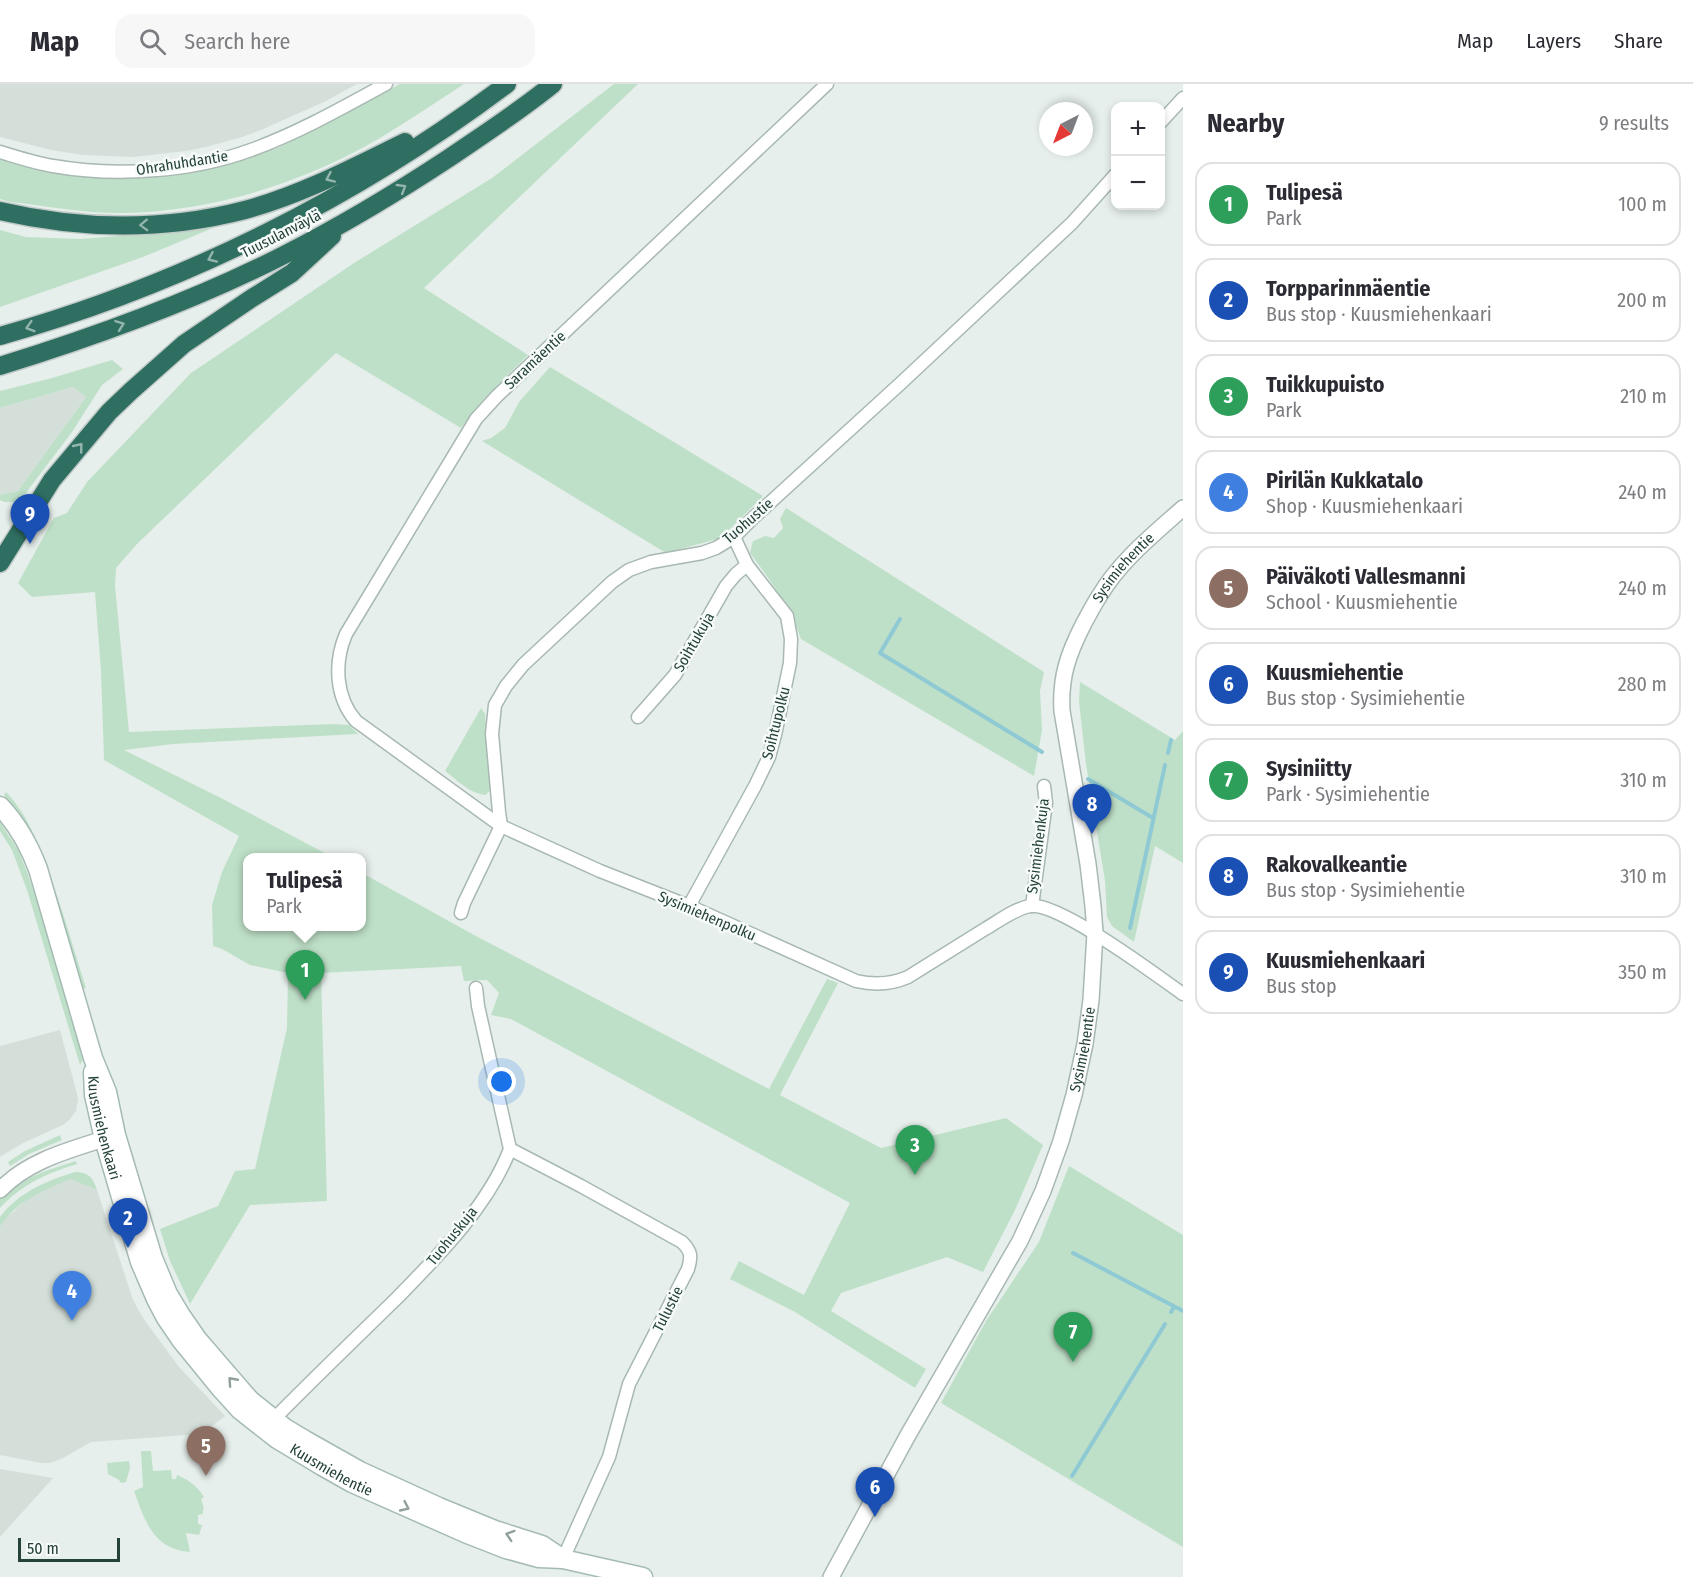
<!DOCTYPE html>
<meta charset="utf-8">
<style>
:root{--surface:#fff;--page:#f7f7f7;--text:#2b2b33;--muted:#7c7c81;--line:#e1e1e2;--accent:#855347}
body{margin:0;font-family:"Fira Sans Condensed",sans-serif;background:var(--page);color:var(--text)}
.controls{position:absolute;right:18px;top:18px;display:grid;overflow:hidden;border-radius:12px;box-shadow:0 3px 9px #0003}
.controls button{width:54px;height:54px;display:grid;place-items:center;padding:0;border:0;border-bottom:2px solid var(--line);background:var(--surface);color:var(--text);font:30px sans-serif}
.compass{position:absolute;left:1039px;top:18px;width:54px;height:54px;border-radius:50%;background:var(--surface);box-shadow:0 3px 9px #0003;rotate:222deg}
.scale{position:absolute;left:18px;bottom:15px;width:102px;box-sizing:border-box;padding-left:6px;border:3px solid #24423a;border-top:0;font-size:16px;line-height:21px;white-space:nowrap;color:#24423a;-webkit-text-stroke:4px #f7fbf9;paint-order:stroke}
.you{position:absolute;left:502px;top:998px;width:21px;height:21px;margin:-15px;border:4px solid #fff;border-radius:50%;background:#1a73e8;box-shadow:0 0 0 9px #1a73e833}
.badge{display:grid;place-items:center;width:39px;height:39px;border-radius:50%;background:var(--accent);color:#fff;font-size:20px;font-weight:700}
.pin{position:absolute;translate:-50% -50px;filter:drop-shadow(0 2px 3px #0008)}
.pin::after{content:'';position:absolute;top:32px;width:21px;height:18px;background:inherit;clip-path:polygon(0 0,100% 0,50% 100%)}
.popup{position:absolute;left:243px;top:769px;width:123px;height:78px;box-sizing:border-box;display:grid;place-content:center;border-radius:12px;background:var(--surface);filter:drop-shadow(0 2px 4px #0005);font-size:20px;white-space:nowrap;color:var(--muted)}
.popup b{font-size:22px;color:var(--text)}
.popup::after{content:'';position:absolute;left:50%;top:100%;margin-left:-12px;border:12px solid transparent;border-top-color:var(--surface)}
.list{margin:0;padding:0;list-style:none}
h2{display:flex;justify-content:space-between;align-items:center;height:78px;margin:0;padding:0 24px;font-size:26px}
h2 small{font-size:20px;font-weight:400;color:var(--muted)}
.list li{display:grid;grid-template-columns:39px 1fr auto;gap:18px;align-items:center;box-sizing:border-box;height:84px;margin:0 12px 12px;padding:0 12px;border:2px solid var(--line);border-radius:18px}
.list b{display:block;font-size:22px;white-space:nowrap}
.list p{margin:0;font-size:20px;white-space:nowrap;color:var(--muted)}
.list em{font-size:20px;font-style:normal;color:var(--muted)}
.icon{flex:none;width:33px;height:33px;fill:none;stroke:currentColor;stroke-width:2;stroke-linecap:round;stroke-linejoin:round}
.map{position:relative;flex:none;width:1183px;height:1493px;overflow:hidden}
header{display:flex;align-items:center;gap:36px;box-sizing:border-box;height:84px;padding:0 30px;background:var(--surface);border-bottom:2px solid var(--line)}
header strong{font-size:28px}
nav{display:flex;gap:33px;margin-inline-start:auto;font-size:21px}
.search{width:420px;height:54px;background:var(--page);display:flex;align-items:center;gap:15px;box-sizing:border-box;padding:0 21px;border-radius:18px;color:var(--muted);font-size:22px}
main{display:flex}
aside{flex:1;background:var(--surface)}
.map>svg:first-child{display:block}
.built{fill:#d4dfda}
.green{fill:#bfe0c8}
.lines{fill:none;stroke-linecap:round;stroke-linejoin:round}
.stream{stroke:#8ec9d4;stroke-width:4}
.minor-casing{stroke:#a8b8b2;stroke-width:15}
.tertiary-casing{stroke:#a8b8b2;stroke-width:18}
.secondary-casing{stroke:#a4bbb3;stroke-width:21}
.motorway-casing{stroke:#c2cac8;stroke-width:21}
.minor{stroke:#fff;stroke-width:12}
.tertiary{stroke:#fff;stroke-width:15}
.secondary{stroke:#fff;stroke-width:18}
.motorway{stroke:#2f6f62;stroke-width:18}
.oneway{stroke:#93b5ae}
.oneway2{stroke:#92a09c}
.labels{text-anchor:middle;stroke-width:5;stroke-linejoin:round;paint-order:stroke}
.street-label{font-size:15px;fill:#24423a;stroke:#f7fbf9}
</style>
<header>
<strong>Map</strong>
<div class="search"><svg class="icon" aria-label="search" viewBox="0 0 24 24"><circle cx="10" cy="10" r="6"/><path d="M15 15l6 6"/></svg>Search here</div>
<nav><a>Map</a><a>Layers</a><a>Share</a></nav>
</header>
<main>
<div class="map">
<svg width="1183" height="1493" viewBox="0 0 1183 1493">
<rect width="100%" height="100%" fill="#e6efeb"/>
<g class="built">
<polygon points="0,0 357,0 326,17 261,46 242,53 206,63 186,67 133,73 83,71 51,66 0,53"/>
<polygon points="73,303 86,313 18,407 0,411 0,324"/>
<polygon points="60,946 77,1010 78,1016 76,1027 70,1035 63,1041 23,1059 0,1073 0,962"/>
<polygon points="72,1094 97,1106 133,1216 143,1234 179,1283 225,1332 201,1350 91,1358 63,1374 50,1379 41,1379 0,1371 0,1143 5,1135 30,1113 41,1107"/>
<polygon points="0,1385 53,1394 0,1453"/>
</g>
<g class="green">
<path d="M400 0H464C436 18 408 37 380 54 303 99 214 127 124 129 88 130 47 122 11 118L0 115V75L33 84 76 92 126 95 178 91 223 81 280 63Z"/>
<path d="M614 0H638L424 204 528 271C504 295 480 316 461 344L336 269 137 460 116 484 115 502 129 648 333 640 349 641 358 650 173 660 124 666 221 714 332 773 248 774V842H362V789L474 851 769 1005 827 895 838 899 780 1011 881 1064 1006 1034 1043 1061 1015 1126 983 1188 947 1173 841 1209 831 1227 926 1285 915 1304 795 1228 730 1195 739 1177 804 1211 850 1119 511 935 491 931 499 909 487 896 464 897 461 882 321 889 327 1117 250 1121 190 1220 170 1177 160 1145 218 1122 235 1087 255 1085 287 944 288 889 250 881 222 865 213 862 212 821 222 788 239 752 104 676 101 587 95 508 32 513 18 499 54 434 67 429 87 398 191 289 354 179 492 94Z"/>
<polygon points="213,144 143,173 0,223 0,146 26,153 81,155"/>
<polygon points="112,276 123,285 102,301 72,348 19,418 4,418 0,416 0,411 18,407 86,313 73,303 0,324 0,307 52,294"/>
<polygon points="550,283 763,412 721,454 666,469 482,357 491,354 505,344 519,318"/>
<path d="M786 424 1044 588 1040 607 1042 646 1034 692 801 555C790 523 770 496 750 469L753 457 765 452 774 454 783 444 780 435Z"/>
<polygon points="1080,598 1175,656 1183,647 1183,779 1155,762 1134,858 1112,842 1107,833 1105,797 1086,680 1079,618"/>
<path d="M481 624 485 630 491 706 485 711C469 709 457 696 445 687Z"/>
<path d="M6 708C28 731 38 759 49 789 63 827 74 866 86 904L82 905 31 753 18 729 4 711Z"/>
<polygon points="0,738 19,768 27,788 39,823 83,975 80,981 27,806 12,766 0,747"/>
<polygon points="60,1051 62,1056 29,1070 10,1082 8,1078 25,1067"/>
<path d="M76 1077 77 1080C47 1089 21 1101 0 1124V1115L1 1113C26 1092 45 1087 76 1077Z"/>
<polygon points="1069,1082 1183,1151 1183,1463 941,1319 986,1237 1039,1158"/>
<path d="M75 1088C88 1088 93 1093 97 1106L71 1095C44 1106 16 1117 0 1143V1133C19 1108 46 1097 75 1088Z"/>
<path d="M141 1367H151L153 1387 171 1386 172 1395H176L177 1391C189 1396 197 1402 204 1413L201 1415 204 1425H203V1430L198 1431V1440L202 1441 199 1451 186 1449 190 1468C153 1465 145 1437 134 1407L143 1403Z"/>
<polygon points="129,1377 130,1384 126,1398 121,1399 119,1396 108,1390 107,1379"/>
</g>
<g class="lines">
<g class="stream">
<polyline points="900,535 880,569 1042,668"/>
<polyline points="1168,669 1171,656"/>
<polyline points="1088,695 1153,734"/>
<polyline points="1130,844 1165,681"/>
<polyline points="1073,1169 1183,1227"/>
<polyline points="1171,1228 1174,1223"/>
<polyline points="1072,1392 1165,1240"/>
</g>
<g class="minor-casing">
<g id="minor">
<path d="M827 0 497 312 476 335 346 550C334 578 335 613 356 637L501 742 600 787 689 822 856 897C874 901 890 901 908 893 934 877 959 861 985 845 999 837 1014 825 1030 822 1059 818 1156 891 1183 910"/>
<polyline points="1160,39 1183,14"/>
<path d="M0 68C17 73 35 79 53 82 116 93 191 88 251 66 298 49 342 24 386 0"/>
<polyline points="638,633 675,591 726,502 736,490 747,481"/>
<polyline points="689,822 755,702 769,673 775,651 790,579 791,555 787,532 747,481 734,453"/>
<polyline points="1032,822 1046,719 1044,702"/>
<polyline points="461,829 464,819 501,742 499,728 492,650 495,621 506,602 523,581 612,498 629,486 651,478 702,469 716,464 734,453 753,434 901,299 1072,139 1116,90"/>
<path d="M510 1065 581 1102 682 1158C691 1167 692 1172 688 1185L629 1300 609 1373 563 1475"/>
<path d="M269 1340C311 1297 354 1256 397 1214 438 1172 489 1121 510 1065L478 922 476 904"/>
</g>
</g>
<g class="tertiary-casing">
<g id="tertiary">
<path d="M0 1106C29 1075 74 1065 113 1052"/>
<path id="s1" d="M831 1493 908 1351 1020 1157 1043 1107 1061 1057 1074 1011 1085 960 1091 916 1095 849 1093 822 1088 780 1062 627C1060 593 1068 570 1084 539 1089 530 1094 520 1100 511 1120 477 1154 450 1183 424"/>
</g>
</g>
<g class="secondary-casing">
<g id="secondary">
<path d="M0 722C17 740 29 761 38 785L93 974 107 1008 116 1051 153 1174 168 1210 180 1230 198 1256 250 1316 285 1344 305 1356 360 1387 439 1423 495 1446 542 1461 563 1475"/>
<path id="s2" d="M93 988 94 1011 104 1055 140 1178 156 1215 166 1234 181 1256 221 1305 240 1326 277 1355 322 1382 352 1399 465 1449 506 1465 539 1474 563 1475 643 1493"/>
</g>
</g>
<g class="motorway-casing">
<g id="motorway">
<path d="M0 127C82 146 164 147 245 126 301 111 354 83 405 58"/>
<path d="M0 252C182 201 357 113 507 0"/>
<path d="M0 282C97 252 194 217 284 171 341 142 396 109 449 74 484 50 520 27 553 0"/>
<polyline points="0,479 52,396 109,328 131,307 184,260 252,214 292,189 332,152"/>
</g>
</g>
<use href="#minor" class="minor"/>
<use href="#tertiary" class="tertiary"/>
<use href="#secondary" class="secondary"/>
<use href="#motorway" class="motorway"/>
</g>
<defs><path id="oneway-chevron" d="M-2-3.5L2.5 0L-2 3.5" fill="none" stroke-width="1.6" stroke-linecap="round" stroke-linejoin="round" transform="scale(1.5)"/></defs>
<g class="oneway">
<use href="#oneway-chevron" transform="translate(330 94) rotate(156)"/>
<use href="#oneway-chevron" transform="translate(402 104) rotate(-31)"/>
<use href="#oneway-chevron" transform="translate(144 141) rotate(178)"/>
<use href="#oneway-chevron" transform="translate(212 174) rotate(156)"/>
<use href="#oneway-chevron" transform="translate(120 241) rotate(-20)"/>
<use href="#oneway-chevron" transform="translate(30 243) rotate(163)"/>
<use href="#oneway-chevron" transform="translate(79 363) rotate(-51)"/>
</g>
<g class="oneway2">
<use href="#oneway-chevron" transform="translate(232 1297) rotate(-132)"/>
<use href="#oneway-chevron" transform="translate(405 1423) rotate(25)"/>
<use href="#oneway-chevron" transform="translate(510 1451) rotate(-162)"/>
</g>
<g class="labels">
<g class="street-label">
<text transform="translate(182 79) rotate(-9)" y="5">Ohrahuhdantie</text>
<text transform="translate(281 150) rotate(-27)" y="5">Tuusulanväylä</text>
<text transform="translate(535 276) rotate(-43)" y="5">Saramäentie</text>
<text transform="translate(748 437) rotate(-41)" y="5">Tuohustie</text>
<text dy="5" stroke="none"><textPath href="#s1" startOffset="1090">Sysimiehentie</textPath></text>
<text transform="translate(694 558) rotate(-60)" y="5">Soihtukuja</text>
<text transform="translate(776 639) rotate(-76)" y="5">Soihtupolku</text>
<text transform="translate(1038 762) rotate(-83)" y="5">Sysimiehenkuja</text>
<text transform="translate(707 832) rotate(23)" y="5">Sysimiehenpolku</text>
<text dy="5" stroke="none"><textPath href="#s1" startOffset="588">Sysimiehentie</textPath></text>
<text dy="5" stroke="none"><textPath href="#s2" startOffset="57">Kuusmiehenkaari</textPath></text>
<text transform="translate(452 1152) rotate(-51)" y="5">Tuohuskuja</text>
<text transform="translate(668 1225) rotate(-63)" y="5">Tulustie</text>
<text dy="5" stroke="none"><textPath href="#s2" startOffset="486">Kuusmiehentie</textPath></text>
</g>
</g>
</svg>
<div class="controls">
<button>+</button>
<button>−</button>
</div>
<svg class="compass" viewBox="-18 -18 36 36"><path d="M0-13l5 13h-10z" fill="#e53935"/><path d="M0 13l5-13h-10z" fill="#7c7c81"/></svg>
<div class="scale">50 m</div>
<div class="you"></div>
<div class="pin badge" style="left:305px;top:916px;background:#2e9e5b">1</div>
<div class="popup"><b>Tulipesä</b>Park</div>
<div class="pin badge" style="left:128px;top:1164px;background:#1a4fb4">2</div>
<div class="pin badge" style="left:915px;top:1091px;background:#2e9e5b">3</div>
<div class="pin badge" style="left:72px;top:1237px;background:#3f7fe0">4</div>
<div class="pin badge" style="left:206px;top:1392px;background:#8d6e63">5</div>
<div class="pin badge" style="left:875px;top:1433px;background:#1a4fb4">6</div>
<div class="pin badge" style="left:1073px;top:1278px;background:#2e9e5b">7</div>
<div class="pin badge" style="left:1092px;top:750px;background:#1a4fb4">8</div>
<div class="pin badge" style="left:30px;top:460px;background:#1a4fb4">9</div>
</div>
<aside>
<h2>Nearby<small>9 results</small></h2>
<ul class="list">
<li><span class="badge" style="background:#2e9e5b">1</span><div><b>Tulipesä</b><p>Park</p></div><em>100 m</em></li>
<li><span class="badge" style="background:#1a4fb4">2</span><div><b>Torpparinmäentie</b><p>Bus stop · Kuusmiehenkaari</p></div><em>200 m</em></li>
<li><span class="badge" style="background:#2e9e5b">3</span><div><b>Tuikkupuisto</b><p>Park</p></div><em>210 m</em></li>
<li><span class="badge" style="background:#3f7fe0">4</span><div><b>Pirilän Kukkatalo</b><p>Shop · Kuusmiehenkaari</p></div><em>240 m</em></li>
<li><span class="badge" style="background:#8d6e63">5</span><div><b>Päiväkoti Vallesmanni</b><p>School · Kuusmiehentie</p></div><em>240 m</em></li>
<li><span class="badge" style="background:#1a4fb4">6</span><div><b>Kuusmiehentie</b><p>Bus stop · Sysimiehentie</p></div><em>280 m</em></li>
<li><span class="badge" style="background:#2e9e5b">7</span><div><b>Sysiniitty</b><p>Park · Sysimiehentie</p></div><em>310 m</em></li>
<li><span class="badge" style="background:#1a4fb4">8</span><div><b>Rakovalkeantie</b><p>Bus stop · Sysimiehentie</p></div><em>310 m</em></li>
<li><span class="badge" style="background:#1a4fb4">9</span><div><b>Kuusmiehenkaari</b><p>Bus stop</p></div><em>350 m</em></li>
</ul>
</aside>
</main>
